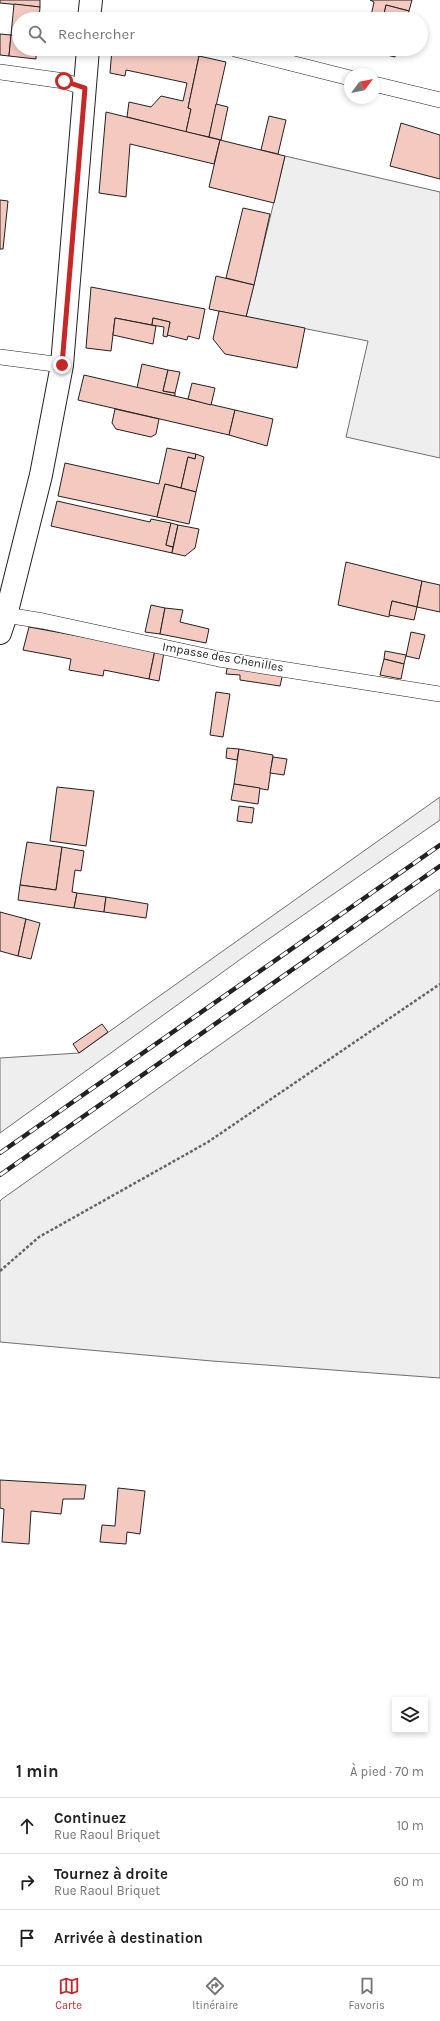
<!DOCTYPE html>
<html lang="fr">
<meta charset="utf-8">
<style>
:root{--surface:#fff;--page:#f6f6f6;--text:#202124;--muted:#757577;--line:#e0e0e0;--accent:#c62828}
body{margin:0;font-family:Karla,sans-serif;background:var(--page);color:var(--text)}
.controls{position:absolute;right:12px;bottom:12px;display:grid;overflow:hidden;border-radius:0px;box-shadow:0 2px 6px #0003}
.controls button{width:36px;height:36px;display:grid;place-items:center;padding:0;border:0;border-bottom:1px solid var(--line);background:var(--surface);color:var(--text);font:20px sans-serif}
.compass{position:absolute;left:344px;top:68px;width:36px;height:36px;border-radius:50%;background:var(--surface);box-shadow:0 2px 6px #0003;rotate:58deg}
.stop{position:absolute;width:12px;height:12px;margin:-9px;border:3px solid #c62828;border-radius:50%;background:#fff}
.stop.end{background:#c62828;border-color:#fff;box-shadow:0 1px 4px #0008}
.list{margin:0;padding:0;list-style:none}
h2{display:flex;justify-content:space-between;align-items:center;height:52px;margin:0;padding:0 16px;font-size:17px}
h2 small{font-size:13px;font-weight:400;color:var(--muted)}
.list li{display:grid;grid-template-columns:26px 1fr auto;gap:12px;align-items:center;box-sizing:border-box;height:56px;padding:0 16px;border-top:1px solid var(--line)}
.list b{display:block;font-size:15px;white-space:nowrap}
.list p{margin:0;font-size:13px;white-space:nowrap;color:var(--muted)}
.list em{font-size:13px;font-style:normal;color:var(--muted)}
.icon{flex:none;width:22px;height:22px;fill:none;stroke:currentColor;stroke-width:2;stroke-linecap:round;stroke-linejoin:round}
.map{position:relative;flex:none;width:440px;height:1745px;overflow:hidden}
.search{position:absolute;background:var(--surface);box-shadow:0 2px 6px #0003;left:12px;right:12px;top:12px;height:44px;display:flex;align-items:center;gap:10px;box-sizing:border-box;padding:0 14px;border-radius:22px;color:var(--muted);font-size:15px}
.sheet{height:220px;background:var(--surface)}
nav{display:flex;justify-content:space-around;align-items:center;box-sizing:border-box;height:56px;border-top:1px solid var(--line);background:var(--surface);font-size:11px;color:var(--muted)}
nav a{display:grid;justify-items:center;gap:2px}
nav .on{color:var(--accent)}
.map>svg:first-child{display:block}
.green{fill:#eee;stroke:#6f6f6f}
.building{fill:#f3c9c0;stroke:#222}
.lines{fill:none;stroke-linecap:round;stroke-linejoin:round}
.service-casing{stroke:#222;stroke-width:16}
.tertiary-casing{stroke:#222;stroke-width:24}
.path{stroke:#646464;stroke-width:2.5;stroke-dasharray:3 2;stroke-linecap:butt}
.service{stroke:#fff;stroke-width:15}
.tertiary{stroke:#fff;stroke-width:22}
.rail-casing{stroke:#222;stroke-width:4.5}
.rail{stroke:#fff;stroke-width:3;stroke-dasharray:9;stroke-linecap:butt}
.route{stroke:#c62828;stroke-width:5}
.labels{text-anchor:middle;stroke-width:3;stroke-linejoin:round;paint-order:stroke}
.street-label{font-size:12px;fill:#222;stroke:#fff}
</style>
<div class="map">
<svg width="440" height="1745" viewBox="0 0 440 1745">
<rect width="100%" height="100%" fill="#fff"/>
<g class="green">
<polygon points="285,156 440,192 440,458 346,437 368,341 246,317"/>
<polygon points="440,797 440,820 263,943 0,1133 0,1058 79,1053"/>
<polygon points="440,889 440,1378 212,1361 0,1342 0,1201 2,1199"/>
</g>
<g class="building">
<polygon points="0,0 40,0 40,7 0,3"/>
<polygon points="370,0 412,0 409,11 386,5 383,19 371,16 374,2"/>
<polygon points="14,4 40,7 39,19 19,19 19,30 14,35 11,35"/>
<polygon points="386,5 409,11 407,19 383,19"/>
<polygon points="355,13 371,16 382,19 353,19"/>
<polygon points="0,34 11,35 9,56 0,55"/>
<polygon points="11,35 19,36 19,49 36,49 36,59 9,56"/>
<polygon points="112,49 170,49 199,56 188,108 191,109 186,132 127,117 129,102 151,107 161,96 183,101 187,83 126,70 125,76 110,73"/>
<polygon points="362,49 397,49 395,57"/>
<polygon points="199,56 226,62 209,137 186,132 191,109 188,108"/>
<polygon points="216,104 228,107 221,140 209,137"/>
<polygon points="106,112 220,140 214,164 130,144 126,197 99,193"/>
<polygon points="269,116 286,120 278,154 261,150"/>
<polygon points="401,123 440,135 440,179 390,166"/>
<polygon points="220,140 285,156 274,203 209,187"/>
<polygon points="0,200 8,201 3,249 0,249"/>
<polygon points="243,208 270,214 254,285 226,278"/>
<polygon points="216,276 254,285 246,317 209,309"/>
<polygon points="91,287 205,309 199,339 188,336 187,340 167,335 170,322 153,318 152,325 115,318 111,351 86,348"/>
<polygon points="219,311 305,328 297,368 225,354 213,339"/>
<polygon points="115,318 156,326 153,344 113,335"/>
<polygon points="153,318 170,322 167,337 163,336 164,327 152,325"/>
<polygon points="142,364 168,370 163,391 175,393 175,396 137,388"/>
<polygon points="168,370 180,372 175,393 163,391"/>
<polygon points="84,375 235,410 229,435 78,400"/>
<polygon points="192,383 215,388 211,405 188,399"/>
<polygon points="115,409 159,419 156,434 151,437 116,429 112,423"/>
<polygon points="235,410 273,419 267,446 229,435"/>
<polygon points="167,448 196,454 195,459 188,457 181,488 165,484 157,517 58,496 65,463 159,484"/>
<polygon points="196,454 204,457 196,492 181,488 188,457 195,459"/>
<polygon points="165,484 196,492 189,524 157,517"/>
<polygon points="57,501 150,522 151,519 171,523 166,545 173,547 172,553 51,526"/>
<polygon points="171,523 178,525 173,547 166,545"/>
<polygon points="178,525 199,529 195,548 185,556 172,553"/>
<polygon points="346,562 422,581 417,607 392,601 389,617 338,605"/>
<polygon points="422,581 440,585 440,612 417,607"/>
<polygon points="392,601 417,607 414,620 389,615"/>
<polygon points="151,605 165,608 160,634 145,632"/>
<polygon points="165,608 183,610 180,622 209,629 206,643 160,634"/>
<polygon points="29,627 155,650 149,679 104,670 103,676 69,670 71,659 23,650"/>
<polygon points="411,632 425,635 419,659 406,656"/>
<polygon points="155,650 164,652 159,681 149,679"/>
<polygon points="385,651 406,655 404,664 384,659"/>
<polygon points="384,659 404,664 401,679 380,675"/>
<polygon points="228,663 283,673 280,686 240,680 240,675 226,674"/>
<polygon points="216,692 230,694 223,737 210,735"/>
<polygon points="227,748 239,749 237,760 226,758"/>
<polygon points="239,749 273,755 268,790 234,784"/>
<polygon points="273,757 287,759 284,775 270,773"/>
<polygon points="234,784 260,788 258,804 231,800"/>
<polygon points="57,787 94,791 86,846 50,841"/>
<polygon points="239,806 254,808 252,823 237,821"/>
<polygon points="27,842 62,847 56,890 20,885"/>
<polygon points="62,847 84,851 81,871 75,870 72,892 77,893 74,908 18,900 20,885 56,890"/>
<polygon points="77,893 106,897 104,912 74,908"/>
<polygon points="106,897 148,904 146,918 104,912"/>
<polygon points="0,912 26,919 18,956 0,951"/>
<polygon points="26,919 40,923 31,959 18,956"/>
<polygon points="102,1024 108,1032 79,1053 73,1044"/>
<polygon points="0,1480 86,1485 84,1499 63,1499 61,1514 31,1511 29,1544 2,1542 4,1509 0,1508"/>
<polygon points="118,1488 145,1491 140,1534 127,1532 126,1544 100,1542 102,1525 115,1526"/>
</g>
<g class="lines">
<g class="service-casing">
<g id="service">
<polyline points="235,49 350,78"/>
<polyline points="0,72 64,81 85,88"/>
<polyline points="374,84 440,100"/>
<polyline points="0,357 62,365"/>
<polyline points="6,615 43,621 219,659 440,694"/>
</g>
</g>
<g class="tertiary-casing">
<g id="tertiary">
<polyline points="89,19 91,0"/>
<polyline points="0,633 6,615 41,475 62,365 88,49"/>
</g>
</g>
<polyline class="path" points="0,1271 39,1237 208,1142 440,984"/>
<use href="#service" class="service"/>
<use href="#tertiary" class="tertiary"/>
<g class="rail-casing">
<g id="rail">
<polyline points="0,1153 440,845"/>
<polyline points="0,1175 440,866"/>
</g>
</g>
<use href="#rail" class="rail"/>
</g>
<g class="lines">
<polyline class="route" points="62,365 85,88 64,81"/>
</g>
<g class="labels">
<g class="street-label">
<text transform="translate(223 657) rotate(10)" y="4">Impasse des Chenilles</text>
</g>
</g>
</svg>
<div class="controls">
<button><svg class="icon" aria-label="layers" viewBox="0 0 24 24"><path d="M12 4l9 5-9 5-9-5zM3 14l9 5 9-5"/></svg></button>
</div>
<svg class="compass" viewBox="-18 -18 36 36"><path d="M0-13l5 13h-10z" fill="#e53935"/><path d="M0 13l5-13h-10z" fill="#757577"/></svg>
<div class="stop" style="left:64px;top:81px"></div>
<div class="stop end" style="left:62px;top:365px"></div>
<div class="search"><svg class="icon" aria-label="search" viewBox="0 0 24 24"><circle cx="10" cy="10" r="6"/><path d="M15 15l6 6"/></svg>Rechercher</div>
</div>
<section class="sheet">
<h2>1 min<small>À pied · 70 m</small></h2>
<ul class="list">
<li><svg class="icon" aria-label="ahead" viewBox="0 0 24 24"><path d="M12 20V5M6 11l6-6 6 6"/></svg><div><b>Continuez</b><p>Rue Raoul Briquet</p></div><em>10 m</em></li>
<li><svg class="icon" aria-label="right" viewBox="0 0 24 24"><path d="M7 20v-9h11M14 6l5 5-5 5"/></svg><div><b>Tournez à droite</b><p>Rue Raoul Briquet</p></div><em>60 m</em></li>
<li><svg class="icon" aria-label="arrive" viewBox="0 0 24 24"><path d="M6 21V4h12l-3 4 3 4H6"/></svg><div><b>Arrivée à destination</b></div></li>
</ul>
</section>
<nav>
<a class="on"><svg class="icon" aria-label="map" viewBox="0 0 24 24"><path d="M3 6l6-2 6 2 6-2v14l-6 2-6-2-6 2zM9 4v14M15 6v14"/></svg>Carte</a>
<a><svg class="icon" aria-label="directions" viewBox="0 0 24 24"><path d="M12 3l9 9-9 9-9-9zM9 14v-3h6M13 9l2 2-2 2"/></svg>Itinéraire</a>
<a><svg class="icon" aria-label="saved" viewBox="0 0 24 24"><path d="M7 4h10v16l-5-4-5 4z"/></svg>Favoris</a>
</nav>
